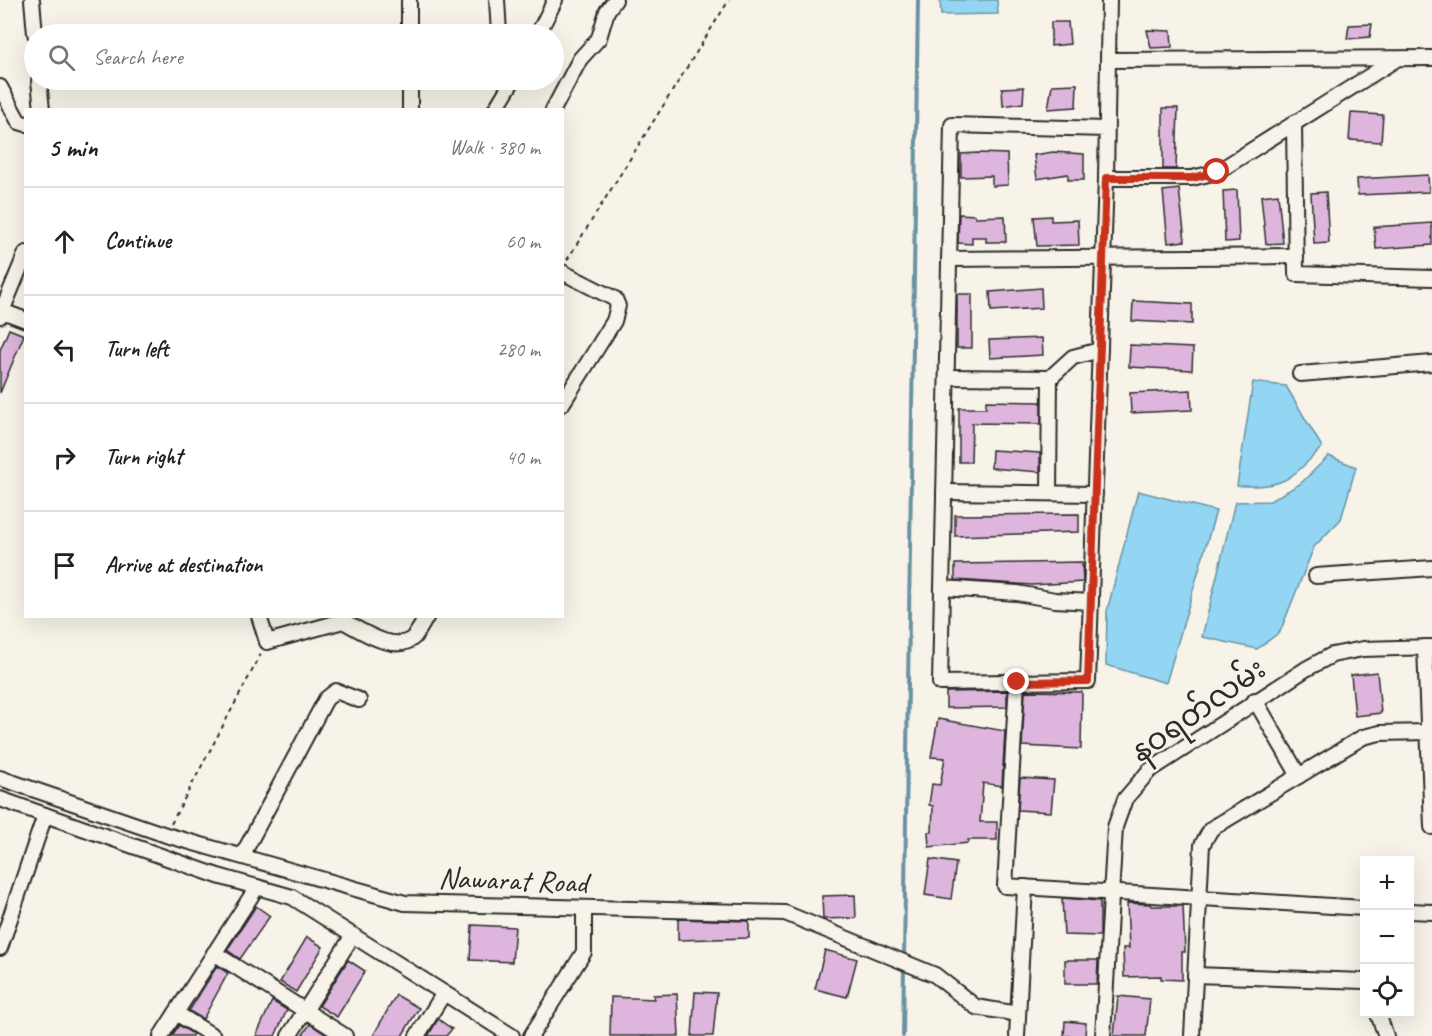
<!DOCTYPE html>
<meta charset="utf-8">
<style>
:root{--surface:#fff;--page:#f6f6f6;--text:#222;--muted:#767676;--line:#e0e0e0}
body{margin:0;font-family:Caveat,"Noto Sans Myanmar",sans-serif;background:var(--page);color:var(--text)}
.controls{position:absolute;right:18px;bottom:18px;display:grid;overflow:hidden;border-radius:0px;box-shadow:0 6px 24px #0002}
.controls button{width:54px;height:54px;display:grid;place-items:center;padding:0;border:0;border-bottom:2px solid var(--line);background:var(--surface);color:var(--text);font:30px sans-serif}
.stop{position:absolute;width:18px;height:18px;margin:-14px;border:4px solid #c8321e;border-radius:50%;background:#fff}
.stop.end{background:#c8321e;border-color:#fff;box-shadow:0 2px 6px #0008}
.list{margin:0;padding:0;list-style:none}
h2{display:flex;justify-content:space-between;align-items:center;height:78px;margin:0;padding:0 24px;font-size:26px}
h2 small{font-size:20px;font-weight:400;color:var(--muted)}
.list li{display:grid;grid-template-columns:39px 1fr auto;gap:18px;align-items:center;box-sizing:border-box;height:108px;padding:0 24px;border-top:2px solid var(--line)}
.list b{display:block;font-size:22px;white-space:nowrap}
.list em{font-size:20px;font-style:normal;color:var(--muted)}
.icon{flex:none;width:33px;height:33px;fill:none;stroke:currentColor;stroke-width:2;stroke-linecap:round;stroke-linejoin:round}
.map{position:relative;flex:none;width:1432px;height:1036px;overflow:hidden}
.search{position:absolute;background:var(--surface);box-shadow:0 6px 24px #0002;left:24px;top:24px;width:540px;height:66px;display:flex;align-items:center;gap:15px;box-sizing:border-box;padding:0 21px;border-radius:33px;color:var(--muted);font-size:22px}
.panel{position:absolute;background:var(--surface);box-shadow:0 6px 24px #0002;left:24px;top:108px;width:540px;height:510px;border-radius:0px}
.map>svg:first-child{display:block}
.water{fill:#92d6f3;stroke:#6992a3;stroke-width:1.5}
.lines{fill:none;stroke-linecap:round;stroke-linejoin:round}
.stream{stroke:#6992a3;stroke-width:4}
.building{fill:#ddb5dd;stroke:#2b2b2b;stroke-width:1.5}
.minor-casing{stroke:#2b2b2b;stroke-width:18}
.path{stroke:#2b2b2b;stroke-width:2;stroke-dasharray:4.5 4.5;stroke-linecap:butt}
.minor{stroke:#f7f3e8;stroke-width:14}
.route{stroke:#c8321e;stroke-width:8}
.labels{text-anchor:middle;stroke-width:5;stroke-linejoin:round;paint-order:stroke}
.street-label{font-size:30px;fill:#2b2b2b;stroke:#f7f3e8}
</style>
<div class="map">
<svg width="1432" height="1036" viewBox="0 0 1432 1036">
<rect width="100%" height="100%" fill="#f7f3e8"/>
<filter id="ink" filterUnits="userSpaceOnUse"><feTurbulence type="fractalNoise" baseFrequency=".0167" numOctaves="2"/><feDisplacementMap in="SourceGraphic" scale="12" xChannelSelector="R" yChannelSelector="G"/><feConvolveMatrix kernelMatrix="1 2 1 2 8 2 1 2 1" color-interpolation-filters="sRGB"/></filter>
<g filter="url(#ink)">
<g class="water">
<polygon points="940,0 997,0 998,14 941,15"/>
<path d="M1253 382 1286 386 1322 447C1289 481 1285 487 1237 486Z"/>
<polygon points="1329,456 1356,467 1341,519 1314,547 1280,632 1257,649 1202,637 1235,502 1270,501 1300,484"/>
<polygon points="1138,491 1216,511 1166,683 1106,665 1107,611"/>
</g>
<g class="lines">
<g class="stream">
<polyline points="904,959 918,0"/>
<polyline points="903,1036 904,967"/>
</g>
</g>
<g class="building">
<polygon points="1051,22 1068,22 1070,44 1051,46"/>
<polygon points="1372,24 1370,37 1347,39 1349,25"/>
<polygon points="1147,30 1171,31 1172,47 1151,48"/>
<polygon points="1077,84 1076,107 1048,109 1052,85"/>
<polygon points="1024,87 1023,103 1003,106 1002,88"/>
<polygon points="1163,108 1178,108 1176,169 1163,169"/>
<polygon points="1351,113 1383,115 1381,142 1349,140"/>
<polygon points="1053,152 1084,154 1084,180 1068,180 1068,174 1037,179 1034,155"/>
<polygon points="977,153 1007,154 1008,185 992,186 992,176 961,177 961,154"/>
<polygon points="1428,175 1429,192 1358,195 1357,179"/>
<polygon points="1179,189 1185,241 1168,243 1163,191"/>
<polygon points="1237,190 1239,241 1225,242 1223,191"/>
<polygon points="1326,192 1329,243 1314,244 1311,193"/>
<polygon points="1278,194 1283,243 1266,244 1261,196"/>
<polygon points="959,214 975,215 975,217 1005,216 1006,242 986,242 986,237 972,237 972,244 958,243"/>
<polygon points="1051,216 1051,221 1078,220 1079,245 1037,246 1034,217"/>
<polygon points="1432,223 1432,245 1376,249 1374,227"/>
<polygon points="1041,288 1042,308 991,311 990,292"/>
<rect x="957" y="294" width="15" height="54"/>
<polygon points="1133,301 1192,304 1192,324 1132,321"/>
<polygon points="9,329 24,335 0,393 0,350"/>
<polygon points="1042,338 1043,355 990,358 989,340"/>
<polygon points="1130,345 1193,348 1192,370 1129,367"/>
<polygon points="1191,390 1192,410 1131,413 1130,393"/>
<polygon points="986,401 1041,402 1041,424 972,423 971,462 959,462 959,408 986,408"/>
<polygon points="992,450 1040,453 1040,472 991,468"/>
<polygon points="1079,514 1079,532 955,536 955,515"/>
<polygon points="1082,562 1083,582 1032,585 955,580 955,564"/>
<polygon points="1377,672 1381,713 1355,716 1351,675"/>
<polygon points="1007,691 1007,707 946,708 946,692"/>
<polygon points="1025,691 1082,692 1081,749 1022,746"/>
<polygon points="938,719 1005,731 1002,786 983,783 980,822 997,822 997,840 968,840 968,843 929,847 928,832 932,832 933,806 929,805 932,784 940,785 945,758 931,757"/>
<polygon points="1020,778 1054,780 1051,812 1018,810"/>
<polygon points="930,859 956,863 951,899 925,895"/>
<polygon points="855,895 856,918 823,919 822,896"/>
<polygon points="1062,898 1100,901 1100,936 1064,935"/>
<polygon points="1127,903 1150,904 1151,906 1183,906 1185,952 1182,952 1182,980 1161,979 1161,976 1124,977 1123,948 1129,948"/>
<polygon points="256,906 270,916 240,959 227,950"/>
<polygon points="678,919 749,921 749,938 678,940"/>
<polygon points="472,925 515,927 512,962 470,960"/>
<polygon points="307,937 323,947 296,992 280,982"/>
<polygon points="825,950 857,959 847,997 815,989"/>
<polygon points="348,960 365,971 337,1017 319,1006"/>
<polygon points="1065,960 1098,960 1097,984 1065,984"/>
<polygon points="217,966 228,973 203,1019 189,1011"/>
<polygon points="695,992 717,993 713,1036 692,1036"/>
<polygon points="677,994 679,1036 610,1036 611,997 654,999 653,995"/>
<polygon points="396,995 419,1008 402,1036 373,1036"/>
<polygon points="1118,996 1150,999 1146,1036 1114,1036"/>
<polygon points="272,1001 287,1010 275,1036 256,1036"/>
<polygon points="438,1019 452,1029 446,1036 428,1036"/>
<polygon points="1065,1021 1086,1023 1085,1036 1064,1036"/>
<polygon points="310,1024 328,1036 302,1036"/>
<polygon points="179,1025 193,1034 192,1036 172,1036"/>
</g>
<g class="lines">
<g class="minor-casing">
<g id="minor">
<polyline points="32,0 35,34"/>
<polyline points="409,0 409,34"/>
<polyline points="497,0 499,34"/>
<polyline points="538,34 555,0"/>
<polyline points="1108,60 1432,58"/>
<polyline points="39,80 42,110"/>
<polyline points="410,80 410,110"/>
<polyline points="0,87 19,122 26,124"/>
<polyline points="495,110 513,80"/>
<polyline points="553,110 580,59 599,38 607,11 615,0"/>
<polyline points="1294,123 1296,274 1432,278"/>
<polyline points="1107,129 952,125 940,683 1088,681 1106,178 1109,0"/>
<polyline points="1106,178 1192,178 1217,172 1395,60"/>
<polyline points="949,259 1296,256"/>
<polyline points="562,272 615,299 618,306 614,321 562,404"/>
<polyline points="2,311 26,320"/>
<polyline points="0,316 26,253"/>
<polyline points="1300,374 1432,363"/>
<polyline points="947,377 1050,378"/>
<polyline points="944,492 1095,494"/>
<polyline points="1049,493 1050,378 1073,357 1100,350"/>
<polyline points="1316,576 1432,568"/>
<polyline points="942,588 1017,593 1055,600 1091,602"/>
<path d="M259 616 267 642 343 621C360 630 396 655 414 637 419 631 423 623 427 616"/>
<polyline points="1425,647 1432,827"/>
<polyline points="1017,682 1005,886 1364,908"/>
<polyline points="1255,700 1299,776"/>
<polyline points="0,778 166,835 405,903 785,913 935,975 976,1007 1018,1014"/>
<polyline points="0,799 218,876 292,897 512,1036"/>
<polyline points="242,856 326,699 336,691 359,700"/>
<polyline points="1410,911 1432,912"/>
<polyline points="0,948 45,815"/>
<polyline points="214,953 345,1036"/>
<polyline points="1195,975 1364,981"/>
<polyline points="176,1013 213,1036"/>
<polyline points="1378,1014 1386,1036"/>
<polyline points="161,1036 257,887"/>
<polyline points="289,1036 353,935"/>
<polyline points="417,1036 444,993"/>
<polyline points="531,1036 584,952 584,910"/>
<polyline points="1017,1036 1025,887"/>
<polyline points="1103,1036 1115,827 1125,799 1149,771 1306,669 1332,655 1363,649 1432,647"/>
<polyline points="1192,1036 1202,845 1211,829 1363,737 1380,733 1428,732"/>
</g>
</g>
<g class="path">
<polyline points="567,260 729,0"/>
<polyline points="171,824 261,654"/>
</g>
<use href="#minor" class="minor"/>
</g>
</g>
<g class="lines" filter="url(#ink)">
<polyline class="route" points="1017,682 1088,681 1106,178 1192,178 1217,172"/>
</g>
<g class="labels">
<g class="street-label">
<text transform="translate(1198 710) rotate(-35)" y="10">နဝရတ်လမ်း</text>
<text transform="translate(513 880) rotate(2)" y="10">Nawarat Road</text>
</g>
</g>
</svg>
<div class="controls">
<button>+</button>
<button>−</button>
<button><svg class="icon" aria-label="locate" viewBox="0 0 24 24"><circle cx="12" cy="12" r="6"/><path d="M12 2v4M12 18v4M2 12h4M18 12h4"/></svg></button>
</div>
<div class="stop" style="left:1217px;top:172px"></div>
<div class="stop end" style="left:1017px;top:682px"></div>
<div class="search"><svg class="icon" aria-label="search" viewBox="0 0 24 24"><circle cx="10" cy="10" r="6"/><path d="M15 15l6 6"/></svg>Search here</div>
<section class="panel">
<h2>5 min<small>Walk · 380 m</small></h2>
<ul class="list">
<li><svg class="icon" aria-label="ahead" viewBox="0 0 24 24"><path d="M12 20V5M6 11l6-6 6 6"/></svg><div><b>Continue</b></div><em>60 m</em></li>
<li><svg class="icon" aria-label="left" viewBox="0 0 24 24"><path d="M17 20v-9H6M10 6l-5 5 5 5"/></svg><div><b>Turn left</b></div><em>280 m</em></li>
<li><svg class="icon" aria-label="right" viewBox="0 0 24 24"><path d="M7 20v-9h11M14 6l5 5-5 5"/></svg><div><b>Turn right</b></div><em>40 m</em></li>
<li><svg class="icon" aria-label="arrive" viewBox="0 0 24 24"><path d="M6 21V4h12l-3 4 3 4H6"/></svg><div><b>Arrive at destination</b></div></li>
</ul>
</section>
</div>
